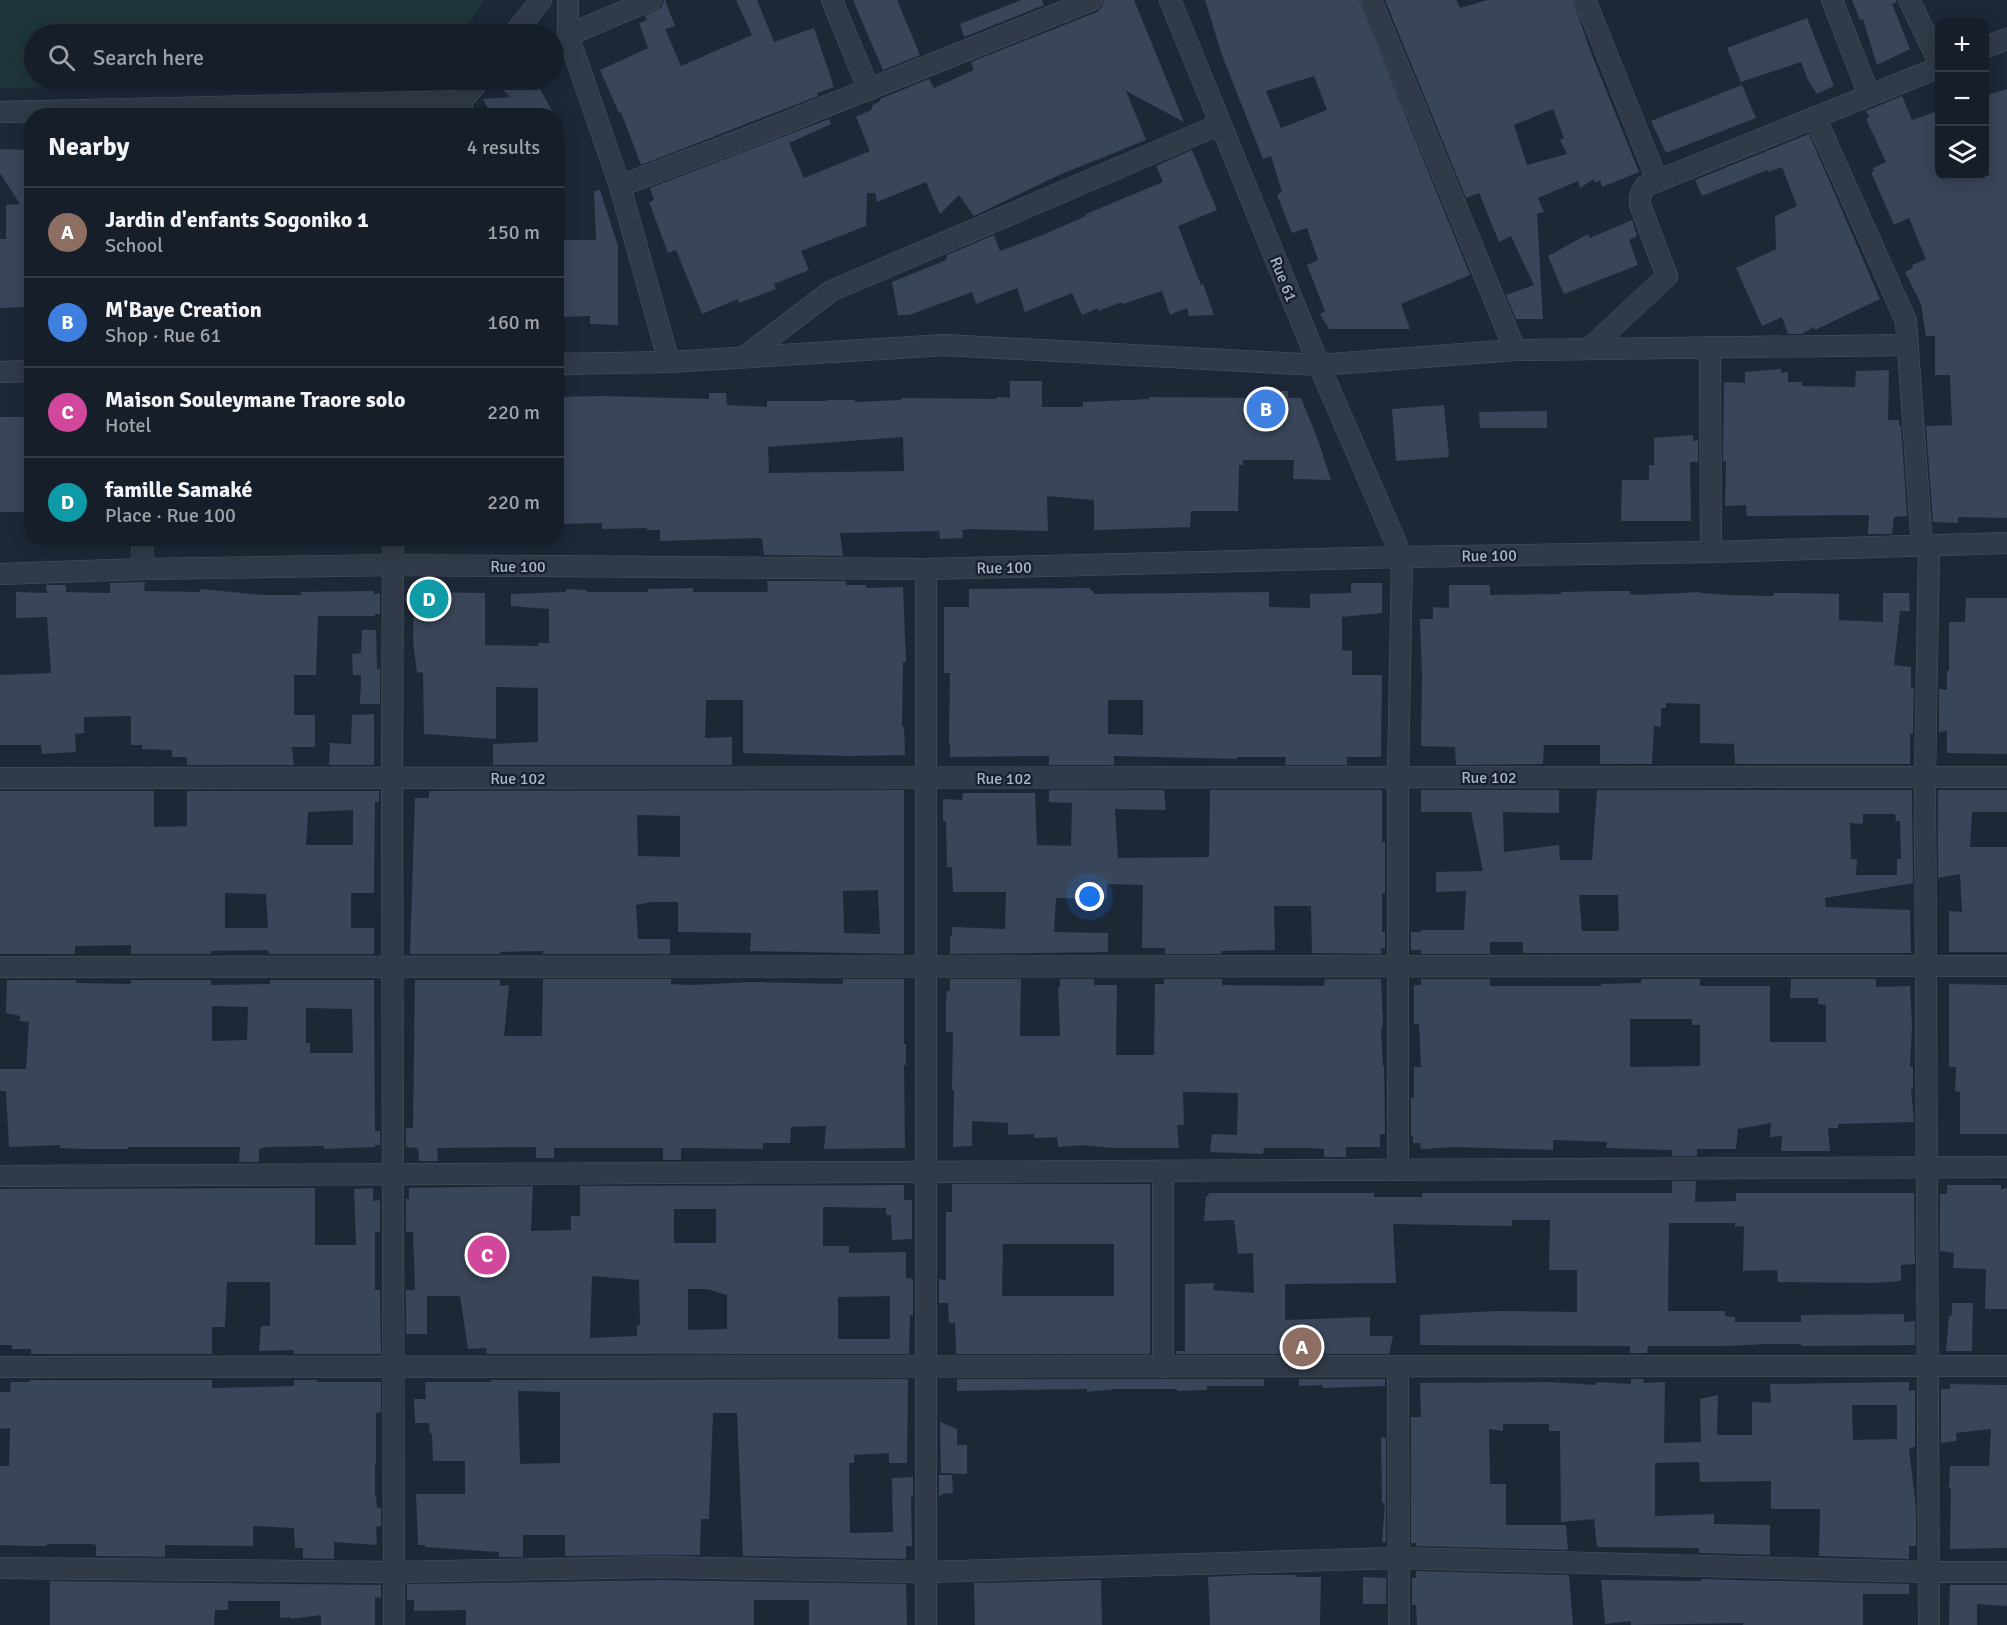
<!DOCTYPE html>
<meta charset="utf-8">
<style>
:root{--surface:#161e29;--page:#232b35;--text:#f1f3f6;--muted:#9ea2a8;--line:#353c46;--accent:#0b8043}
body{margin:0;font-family:Signika,sans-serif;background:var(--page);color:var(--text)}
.controls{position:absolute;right:18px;top:18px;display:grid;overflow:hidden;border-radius:12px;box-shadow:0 3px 15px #0003}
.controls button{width:54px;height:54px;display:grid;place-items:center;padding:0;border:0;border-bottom:2px solid var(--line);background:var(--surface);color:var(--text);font:30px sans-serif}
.you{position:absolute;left:1090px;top:897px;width:21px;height:21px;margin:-15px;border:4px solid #fff;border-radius:50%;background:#1a73e8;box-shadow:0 0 0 9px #1a73e833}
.badge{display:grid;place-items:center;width:39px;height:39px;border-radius:50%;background:var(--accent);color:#fff;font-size:20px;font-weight:700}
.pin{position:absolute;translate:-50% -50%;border:3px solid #fff;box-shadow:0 2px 6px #0006}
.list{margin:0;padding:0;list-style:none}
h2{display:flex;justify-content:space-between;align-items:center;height:78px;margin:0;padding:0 24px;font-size:26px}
h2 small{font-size:20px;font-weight:400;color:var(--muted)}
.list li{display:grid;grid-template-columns:39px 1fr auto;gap:18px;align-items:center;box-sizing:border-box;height:90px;padding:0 24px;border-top:2px solid var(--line)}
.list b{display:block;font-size:22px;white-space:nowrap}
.list p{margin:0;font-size:20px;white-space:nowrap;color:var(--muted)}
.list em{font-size:20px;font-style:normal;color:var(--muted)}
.icon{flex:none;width:33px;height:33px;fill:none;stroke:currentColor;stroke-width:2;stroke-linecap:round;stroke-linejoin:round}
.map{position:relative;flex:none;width:2007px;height:1625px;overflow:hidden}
.search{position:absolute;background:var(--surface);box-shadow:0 3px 15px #0003;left:24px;top:24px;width:540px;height:66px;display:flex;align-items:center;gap:15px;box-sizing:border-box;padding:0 21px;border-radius:33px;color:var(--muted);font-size:22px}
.panel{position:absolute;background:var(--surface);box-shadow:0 3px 15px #0003;left:24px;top:108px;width:540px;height:438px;border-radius:24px}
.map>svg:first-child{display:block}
.green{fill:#1f3539}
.building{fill:#394558;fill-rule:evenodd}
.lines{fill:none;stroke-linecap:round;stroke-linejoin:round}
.street-casing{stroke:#4c5463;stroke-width:22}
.street{stroke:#313a48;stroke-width:21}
.labels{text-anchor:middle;stroke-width:4.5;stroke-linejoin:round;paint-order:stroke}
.street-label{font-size:16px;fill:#abb4c5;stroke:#171f2c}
</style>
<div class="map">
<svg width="2007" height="1625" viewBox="0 0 2007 1625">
<rect width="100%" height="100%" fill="#1d2837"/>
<polygon class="green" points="0,0 484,0 462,34 34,34 34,80 440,80 437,84 0,88"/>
<g class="building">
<polygon points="664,0 665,0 675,26 665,29 681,66 752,35 736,0 757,0 774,42 814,28 834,87 817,93 818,96 641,165 621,112 619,113 600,70 648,48 639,23 647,20 645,16 661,8"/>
<polygon points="853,0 897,0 920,55 883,70"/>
<polygon points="1021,0 1042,0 1044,5 964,37 960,24"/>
<polygon points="1104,0 1134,0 1184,122 1126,91 1146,140 1059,175 974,216 959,195 940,214 926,182 877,202 875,193 867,193 866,226 801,251 809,270 774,284 776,289 739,303 738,299 702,314 676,250 668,253 649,202 654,200 650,188 829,119 831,124 789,143 804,178 870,151 856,117 871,110 873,105 880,101 880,99 929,79 934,88 974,70 971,62 1097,12 1102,7"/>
<path d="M1205 0H1359L1470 275 1401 304 1410 329H1329L1320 314 1325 311 1307 265 1318 260 1307 228 1292 233 1277 195 1282 192 1271 156 1263 159 1222 55ZM1314 76 1327 110 1281 128 1266 91Z"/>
<path d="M1385 0H1456L1460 8 1487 0H1573L1591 53 1639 172 1602 187 1600 180 1595 183 1594 179 1580 188 1578 181 1538 198 1544 212 1537 214 1543 319H1516L1506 295 1534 285 1511 236 1499 242 1479 193 1466 198ZM1553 109 1564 138 1560 140 1567 154 1527 165 1514 125Z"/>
<polygon points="1852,0 1896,0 1897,2 1892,4 1910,49 1877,65 1863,19 1860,20"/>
<polygon points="1807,18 1834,86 1817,94 1808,80 1801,62 1741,82 1727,48"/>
<polygon points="492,80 535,80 555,116 492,116 483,99 510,97"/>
<polygon points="1742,85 1756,118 1666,153 1651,121"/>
<polygon points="2007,89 2007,518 1958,517 1958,523 1933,522 1926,426 1952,425 1950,375 1935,375 1935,336 1926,336 1921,304 1905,272 1913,268 1912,265 1926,259 1909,218 1894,225 1871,172 1874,171 1873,168 1886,162 1866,119 1869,117 1866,111 1902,96 1912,120 1940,110 1940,176 1990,176 1984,161 1984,96"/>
<polygon points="1809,134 1880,299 1815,330 1814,327 1802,334 1788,334 1782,317 1762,326 1736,268 1776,249 1775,216 1797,206 1782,167 1768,172 1767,170 1702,196 1695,180"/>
<polygon points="0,149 32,150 32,242 29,242 29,284 32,284 32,307 0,308 0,239 6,239 6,205 20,204 0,173"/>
<polygon points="1192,150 1217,210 1178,226 1201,285 1203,284 1214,315 1189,316 1187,308 1170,315 1162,291 1123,304 1122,302 1098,311 1098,308 1082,315 1072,293 1025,312 1017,288 976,304 972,292 909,315 898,315 892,282 946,260 947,255 994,235 1000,251 1045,234 1086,216 1086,214 1163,182 1156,166"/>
<polygon points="600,190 618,246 618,325 590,324 590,316 556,317 556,240 596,240 594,191"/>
<polygon points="1632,220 1637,236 1629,240 1638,265 1564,294 1548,256 1588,234 1590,238"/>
<polygon points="1781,369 1781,373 1788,372 1788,382 1802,382 1802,386 1855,387 1856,371 1889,370 1888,420 1899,420 1899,426 1901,426 1907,516 1894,517 1892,534 1868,534 1869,515 1747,516 1746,505 1725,506 1726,461 1723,461 1724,382 1745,383 1745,372"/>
<path d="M1010 381H1042V407H1083V402L1150 399 1149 397 1255 398 1254 391H1288V398H1301L1318 440 1331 480 1293 479 1294 460H1243V465H1239L1238 511H1191L1190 527 1094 530V500L1047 496 1048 531 970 529 962 530 963 538 940 539 939 531 840 533 843 556 764 555 762 539 757 538 660 541V530H647V528L602 529V523L556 524V397L604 396 709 399V393H726L727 405 767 407V401H826L827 400H855V402L901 400V398L997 399V397L1010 398ZM903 437 904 471 769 473 768 447Z"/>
<polygon points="1444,405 1449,457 1396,461 1392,409"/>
<polygon points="1547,411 1547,428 1480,428 1479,412"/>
<rect x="0" y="417" width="32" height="95"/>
<polygon points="1693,435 1693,441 1698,440 1698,462 1690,462 1691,521 1621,521 1622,480 1649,480 1649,465 1654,465 1654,438"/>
<polygon points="767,581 846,581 846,585 866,585 866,588 903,587 906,662 903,662 902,727 904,727 905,755 849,756 743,753 743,700 706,700 705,738 732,737 732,765 493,765 493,744 538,742 538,688 496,687 496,739 424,734 423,672 417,673 413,640 414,592 485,593 485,645 538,646 538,643 549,643 549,609 511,606 511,594 566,592 566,589 587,590 587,592 648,592 648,589 693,588 693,592 768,592"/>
<polygon points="145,582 144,591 200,592 200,589 264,595 301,595 301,592 374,591 374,594 380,593 380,614 375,614 375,616 318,616 316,675 294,675 294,715 315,715 315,747 292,747 294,765 187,765 187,757 172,757 172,750 142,749 142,745 131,745 131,716 84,717 84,733 75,734 76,752 42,754 41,745 0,745 0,675 51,673 47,617 16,618 16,592 47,593 46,585 66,585 66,592 110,593 110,583"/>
<path d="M1351 583H1382V613L1342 617V650L1352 651V675H1382L1381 757H1347V765H1285L1286 757H1237V759L1114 756V765H1049V756L950 757V744H949L950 673H944V607H969V589L1089 588 1095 594 1269 592V607L1310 608V594L1351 593ZM1108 700H1143V735L1108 734Z"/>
<polygon points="1449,585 1490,585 1490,595 1561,594 1561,592 1608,591 1630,591 1630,594 1639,595 1700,592 1700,593 1728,595 1774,596 1774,593 1796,593 1839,594 1839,620 1883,622 1883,593 1909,593 1910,611 1900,611 1894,665 1911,667 1911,688 1914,688 1913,734 1910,734 1910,764 1735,764 1734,744 1700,743 1700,704 1666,703 1666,708 1661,708 1661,727 1654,726 1652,764 1600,764 1600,745 1544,745 1543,764 1456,765 1455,747 1421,746 1422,675 1420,619 1433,619 1433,607 1449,608"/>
<polygon points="1966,598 2007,598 2007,754 1947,753 1947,731 1939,732 1939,689 1947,690 1947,671 1949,671 1949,622 1965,622"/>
<polygon points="362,630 376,630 377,669 380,669 380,704 360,704 361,675 353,675 352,654 361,653"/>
<polygon points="374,714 374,765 329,765 330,743 351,744 352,715"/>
<path d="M904 790V954L750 951 751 933 678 932V902H652L636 905 638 939H670V954H543V951L500 952V954H410L415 798H429V791ZM637 815 680 816V857L638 856ZM878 890 880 934 844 933 843 891Z"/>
<polygon points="1049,790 1164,790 1166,810 1115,809 1118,858 1209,857 1210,790 1382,790 1382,842 1385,842 1385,893 1382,893 1382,932 1385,932 1385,949 1381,948 1381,954 1312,953 1311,906 1274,906 1275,950 1221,951 1221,954 1165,954 1165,948 1142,948 1143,885 1107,884 1107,899 1056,898 1054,932 1108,933 1108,952 950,954 950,936 952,936 952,927 1005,929 1006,892 953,892 952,867 947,867 946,821 943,821 943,799 962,800 963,793 1035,793 1037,845 1071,846 1072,803 1049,802"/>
<path d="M1421 790H1559V813L1503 812 1504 852 1559 845 1560 860H1592L1597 790H1912L1913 883 1825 898 1826 907 1910 910 1911 953H1523V942H1490V954H1421V950H1411V932H1421V930H1464L1466 891 1436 892V872L1483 871 1471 812H1421ZM1863 814H1895L1896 821H1900L1901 859H1897V875H1856L1857 859H1851L1850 823 1863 824ZM1579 895H1618L1619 931H1582Z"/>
<polygon points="1938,790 2007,790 2007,812 1972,812 1970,847 2007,847 2007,952 1949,952 1949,911 1962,912 1960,874 1938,878"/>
<path d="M0 791H154V827L187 826V791H379V802H375L374 893H351V928H374V954H269L268 950 211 951V954H131V945L75 946V954H0ZM353 810V845H306L308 812ZM225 893 266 894 268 928H225Z"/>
<polygon points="543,979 671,979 671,984 693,985 750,982 843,984 843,979 904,979 904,1044 906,1044 906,1065 904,1065 905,1148 824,1149 826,1126 791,1127 790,1143 763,1143 763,1149 681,1148 681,1160 663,1160 663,1148 554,1148 554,1158 536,1158 536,1147 437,1148 438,1161 419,1161 418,1148 406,1147 406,1128 413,1128 415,980 500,980 500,986 509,985 504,1036 542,1036"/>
<polygon points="950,979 1021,979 1020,1036 1060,1036 1058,987 1060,987 1060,979 1094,979 1094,985 1117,985 1116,1055 1154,1055 1155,984 1164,984 1164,979 1222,979 1222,985 1324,986 1325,979 1381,979 1383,1023 1381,1031 1383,1066 1384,1066 1385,1134 1380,1134 1380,1147 1346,1147 1346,1157 1324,1157 1324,1149 1310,1148 1264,1148 1263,1154 1210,1152 1212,1134 1237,1135 1238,1093 1183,1092 1184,1125 1177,1125 1179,1148 1113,1148 1083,1145 1058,1147 1057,1137 1034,1138 1034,1134 1008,1135 1008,1123 972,1121 972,1146 953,1147 954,1090 952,1090 953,1032 946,1032 946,999 947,991 950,991"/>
<path d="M1421 979H1490V986H1601V984L1641 983V979H1700V986H1770V1042H1826V1005L1818 1004V998H1790L1791 979H1876V987L1910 986 1912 1025 1910 1067H1913V1089H1911L1914 1122 1838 1124V1128H1828L1830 1151H1781L1782 1136 1770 1137 1771 1123 1738 1129 1736 1149H1697V1156H1672V1150L1606 1148 1607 1142 1553 1140V1150L1455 1147 1421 1149 1420 1143H1413V1136H1411V1098H1414V1067H1421L1419 1024H1414V985H1421ZM1630 1019H1692V1025H1700V1066L1630 1067Z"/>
<path d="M7 980H76V983L131 984V980H211V985L270 984V980H374L375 1131H380V1145H375V1147L324 1149V1146L267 1147 259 1149V1162H239L240 1147H128V1149H83L60 1148V1145L9 1147 6 1091H0V1069H26L29 1022 20 1021V1016L6 1013ZM212 1006 248 1007 247 1040 212 1041ZM306 1008 352 1009 353 1053H310V1043H306Z"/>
<polygon points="1949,984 2007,985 2007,1134 1960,1134 1960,1092 1955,1091 1956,1067 1949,1067"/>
<polygon points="1672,1181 1696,1181 1695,1202 1736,1201 1736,1193 1914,1193 1915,1264 1901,1265 1901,1281 1874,1283 1778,1282 1777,1270 1743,1271 1744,1226 1735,1227 1735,1223 1669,1223 1668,1311 1725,1311 1725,1316 1735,1317 1735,1322 1801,1322 1801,1315 1904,1314 1904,1322 1915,1321 1915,1345 1801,1346 1801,1344 1768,1344 1724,1346 1648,1346 1647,1353 1630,1353 1630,1346 1420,1345 1420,1315 1497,1311 1577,1312 1577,1270 1549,1270 1550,1220 1512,1220 1512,1226 1393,1224 1396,1283 1285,1284 1285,1320 1370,1317 1370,1336 1393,1336 1389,1354 1176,1354 1176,1351 1185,1351 1185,1284 1214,1283 1213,1290 1254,1293 1253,1253 1238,1254 1234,1220 1204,1221 1206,1196 1208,1196 1209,1193 1374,1193 1374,1197 1422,1197 1422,1193 1672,1193"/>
<path d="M952 1184H1150V1354H956L955 1323H949L948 1303H939V1279L946 1280V1212H952ZM1003 1244H1114V1296H1002Z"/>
<path d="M904 1185V1200H912V1239L892 1240 891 1215H886V1208L823 1207V1246H849V1253L906 1252V1278L913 1279V1315H910L909 1354H487L486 1348 468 1349 460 1296H427V1334H406V1290H415L413 1232H406V1199H409V1188L533 1186 531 1231 571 1230V1216H580V1186ZM674 1209H716V1243H674ZM592 1276 639 1280 640 1325H637V1336L590 1338ZM688 1289H707L727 1295V1329L688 1330ZM890 1296V1339H838V1297Z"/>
<polygon points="1947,1185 2001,1185 2001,1189 2007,1188 2007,1309 1985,1309 1986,1269 1953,1268 1954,1253 1940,1251 1940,1194 1947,1194"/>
<polygon points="315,1188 315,1245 356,1245 354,1189 373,1188 373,1201 380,1200 380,1232 375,1232 375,1290 380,1290 381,1354 294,1354 294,1350 259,1351 261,1326 270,1326 270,1282 227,1282 225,1327 212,1327 212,1354 31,1354 31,1349 12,1349 12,1345 0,1345 0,1189"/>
<polygon points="1952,1303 1973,1303 1972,1351 1946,1351 1949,1316 1952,1315"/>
<path d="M908 1379 907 1463H889V1453L854 1455V1463H849L850 1533 893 1532 892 1478 913 1477V1497H911L912 1546H906V1559L743 1556 737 1413H713L709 1519H701L700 1555 565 1556V1535H523V1557H499V1552L425 1547V1545H418L416 1494H465V1461H433L432 1433 430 1434 429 1423H415L414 1399H426L425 1382H491V1380ZM518 1391 560 1392V1463L520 1464Z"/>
<polygon points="957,1379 1264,1379 1264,1386 1207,1386 1207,1390 1177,1391 1177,1389 1115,1389 1087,1392 1087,1389 957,1391"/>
<polygon points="1299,1379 1385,1379 1385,1386 1323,1388 1322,1385 1299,1386"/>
<path d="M1631 1379H1644L1643 1383 1665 1382 1664 1443 1701 1442 1700 1399 1718 1395 1717 1435H1752V1402L1771 1403 1770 1384 1909 1382V1391L1915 1390V1447L1909 1448 1916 1508V1546H1909V1559L1819 1556 1820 1509H1771V1481L1700 1482 1699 1462 1655 1463V1516L1714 1514V1524L1770 1525V1555L1699 1553V1548L1597 1547 1594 1519 1561 1522 1560 1431H1549V1424H1503V1431L1489 1429 1490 1484H1506V1525H1566L1568 1550 1416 1546V1543H1411V1417H1421L1420 1383 1549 1382 1596 1385V1382L1631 1384ZM1852 1405H1897V1439L1853 1440Z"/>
<polygon points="30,1380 212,1380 212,1388 294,1386 294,1380 317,1380 317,1382 381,1382 381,1412 376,1413 376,1463 375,1463 375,1497 376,1497 377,1508 381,1508 381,1526 376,1527 377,1545 334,1542 334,1559 303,1558 303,1548 295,1548 294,1528 253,1526 253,1546 165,1545 165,1557 96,1556 96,1545 92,1544 47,1544 47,1546 29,1546 0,1545 0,1466 9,1466 10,1428 0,1429 0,1392 10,1392 11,1382 29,1382"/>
<polygon points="1950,1384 2007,1385 2007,1548 1950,1549 1951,1488 1949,1488 1950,1466 1989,1466 1991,1429 1956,1433 1957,1441 1941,1443 1941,1389 1950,1389"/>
<polygon points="940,1422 957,1429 957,1445 967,1445 967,1474 941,1473"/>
<polygon points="1381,1437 1386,1438 1386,1542 1382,1542 1385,1503 1382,1503"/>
<polygon points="939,1475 952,1475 953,1493 942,1494 939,1497"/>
<polygon points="1416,1571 1569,1575 1573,1625 1417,1625 1416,1605 1412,1605 1412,1578 1416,1578"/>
<polygon points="1247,1575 1297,1575 1297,1577 1321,1577 1320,1625 1210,1625 1208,1577"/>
<polygon points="1363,1577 1386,1578 1386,1604 1363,1604"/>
<polygon points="1701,1579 1909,1584 1909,1594 1863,1594 1863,1625 1743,1625 1743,1623 1631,1625 1631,1621 1605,1624 1601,1580 1701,1581"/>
<polygon points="661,1580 906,1584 907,1625 809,1625 809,1600 754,1600 754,1625 466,1625 466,1610 414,1611 414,1600 407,1600 407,1584"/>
<polygon points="1101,1580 1102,1625 975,1625 974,1583"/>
<polygon points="50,1581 381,1585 381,1598 375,1597 375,1625 321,1625 321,1615 291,1619 290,1617 280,1618 280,1601 228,1601 228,1610 215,1610 214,1625 50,1625"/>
<polygon points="1950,1585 2007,1585 2007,1606 1977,1604 1977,1625 1949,1625"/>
</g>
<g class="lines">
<g class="street-casing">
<g id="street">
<polyline points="568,0 568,35 620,186 669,362"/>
<polyline points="832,0 869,90"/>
<polyline points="1170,0 1319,365 1402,557 1398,777 1398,1170"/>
<polyline points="1371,0 1515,350"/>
<polyline points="1585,0 1657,180"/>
<polyline points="1832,0 1869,95"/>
<polyline points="1909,0 1940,64"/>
<polyline points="514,34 541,0"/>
<polyline points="568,35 651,0"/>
<polyline points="1984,48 2007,39"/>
<polyline points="0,112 462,101"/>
<polyline points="462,115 462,101 479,80"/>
<polyline points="1815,117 1906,321 1922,546"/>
<polyline points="620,186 744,139 1092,0"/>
<polyline points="1710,347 1711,552"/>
<polyline points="1589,349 1667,276 1640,205 1640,196 1645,186 1940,67"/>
<polyline points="744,357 831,291 1221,124"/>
<polyline points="556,364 669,362 945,345 1319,365 1515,350 1907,345"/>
<polyline points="0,372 32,371"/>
<polyline points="142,538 143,569"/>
<polyline points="393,538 392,778 394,1625"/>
<polyline points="1929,546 1925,777 1929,1625"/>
<polyline points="926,569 926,1625"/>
<polyline points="0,574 143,569 393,565 926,569 1402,557 1711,552 2007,543"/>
<polyline points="0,778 2007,777"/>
<polyline points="0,967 2007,966"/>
<polyline points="1163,1171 1163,1367"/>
<polyline points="0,1176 2007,1167"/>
<polyline points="0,1367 2007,1366"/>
<polyline points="1398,1367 1399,1625"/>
<polyline points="0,1568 393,1572 661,1567 926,1572 1398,1558 1929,1572 2007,1572"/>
</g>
</g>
<use href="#street" class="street"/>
</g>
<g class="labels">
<g class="street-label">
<text transform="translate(1284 279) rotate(68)" y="6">Rue 61</text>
<text transform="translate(1489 555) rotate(-1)" y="6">Rue 100</text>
<text x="518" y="572">Rue 100</text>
<text transform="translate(1004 567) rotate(-1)" y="6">Rue 100</text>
<text x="1489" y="783">Rue 102</text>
<text x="518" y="784">Rue 102</text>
<text x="1004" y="784">Rue 102</text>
</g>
</g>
</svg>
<div class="controls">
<button>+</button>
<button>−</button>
<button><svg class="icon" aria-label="layers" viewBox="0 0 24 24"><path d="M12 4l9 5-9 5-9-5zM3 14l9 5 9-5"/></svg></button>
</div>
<div class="you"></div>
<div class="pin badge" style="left:1302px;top:1347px;background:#8d6e63">A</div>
<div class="pin badge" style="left:1266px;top:409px;background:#3f7fe0">B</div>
<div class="pin badge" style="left:487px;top:1255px;background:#d1479c">C</div>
<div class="pin badge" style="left:429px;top:599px;background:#0f9aa8">D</div>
<div class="search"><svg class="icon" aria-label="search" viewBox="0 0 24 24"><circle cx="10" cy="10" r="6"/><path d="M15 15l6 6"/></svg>Search here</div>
<section class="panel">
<h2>Nearby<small>4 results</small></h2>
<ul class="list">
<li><span class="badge" style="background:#8d6e63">A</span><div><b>Jardin d'enfants Sogoniko 1</b><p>School</p></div><em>150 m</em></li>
<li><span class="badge" style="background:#3f7fe0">B</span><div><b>M'Baye Creation</b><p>Shop · Rue 61</p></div><em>160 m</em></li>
<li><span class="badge" style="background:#d1479c">C</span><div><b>Maison Souleymane Traore solo</b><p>Hotel</p></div><em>220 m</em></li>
<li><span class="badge" style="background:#0f9aa8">D</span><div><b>famille Samaké</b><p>Place · Rue 100</p></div><em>220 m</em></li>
</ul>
</section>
</div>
